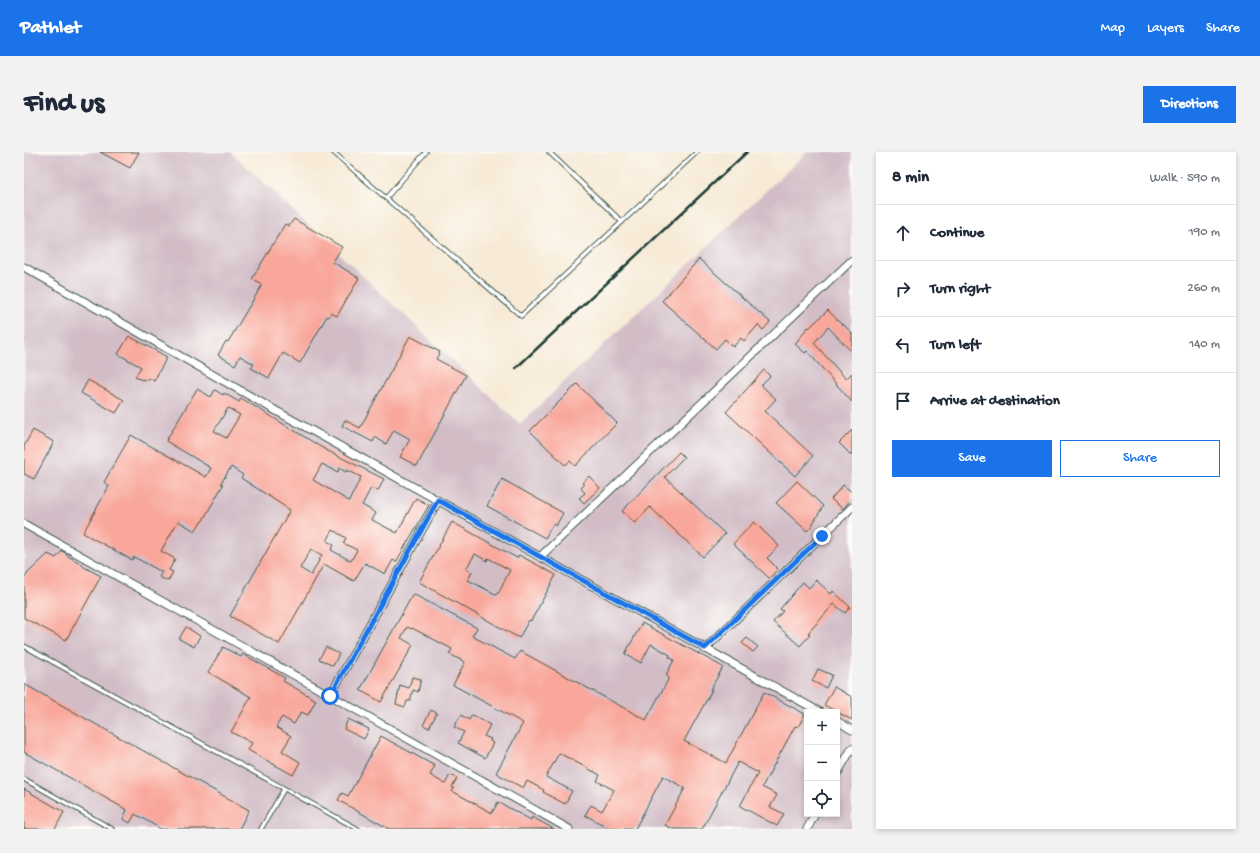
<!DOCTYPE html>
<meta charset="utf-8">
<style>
:root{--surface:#fff;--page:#f2f2f3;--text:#1f2937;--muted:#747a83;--line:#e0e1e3;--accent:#1a73e8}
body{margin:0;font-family:"Gochi Hand",sans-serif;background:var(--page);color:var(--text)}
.controls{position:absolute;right:12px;bottom:12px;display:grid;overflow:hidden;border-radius:0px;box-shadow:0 2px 6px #0003}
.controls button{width:36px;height:36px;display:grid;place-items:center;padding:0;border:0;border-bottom:1px solid var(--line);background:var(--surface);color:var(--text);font:20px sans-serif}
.stop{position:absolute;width:12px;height:12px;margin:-9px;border:3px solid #1a73e8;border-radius:50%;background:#fff}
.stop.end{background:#1a73e8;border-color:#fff;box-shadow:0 1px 4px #0008}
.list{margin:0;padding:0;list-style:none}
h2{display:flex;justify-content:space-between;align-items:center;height:52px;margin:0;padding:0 16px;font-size:17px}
h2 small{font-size:13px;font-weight:400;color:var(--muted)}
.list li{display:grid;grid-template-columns:26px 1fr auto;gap:12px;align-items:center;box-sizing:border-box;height:56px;padding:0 16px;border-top:1px solid var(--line)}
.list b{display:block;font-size:15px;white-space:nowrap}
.list em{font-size:13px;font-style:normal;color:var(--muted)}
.actions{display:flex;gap:8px;padding:12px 16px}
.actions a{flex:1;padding:9px 0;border:1px solid var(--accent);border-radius:0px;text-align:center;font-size:14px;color:var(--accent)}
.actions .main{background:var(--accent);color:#fff}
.icon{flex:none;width:22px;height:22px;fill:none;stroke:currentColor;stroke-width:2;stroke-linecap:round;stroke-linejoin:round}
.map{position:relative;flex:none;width:828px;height:677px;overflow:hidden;border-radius:0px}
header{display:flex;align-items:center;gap:24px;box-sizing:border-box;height:56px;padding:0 20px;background:var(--accent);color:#fff}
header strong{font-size:19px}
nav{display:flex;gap:22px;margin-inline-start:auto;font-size:14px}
.intro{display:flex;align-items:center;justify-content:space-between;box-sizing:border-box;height:96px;padding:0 24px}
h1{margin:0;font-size:28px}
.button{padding:10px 18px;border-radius:0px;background:var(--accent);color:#fff;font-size:14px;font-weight:700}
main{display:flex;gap:24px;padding:0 24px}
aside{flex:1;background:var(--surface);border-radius:0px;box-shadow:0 2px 6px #0003}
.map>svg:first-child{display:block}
.industrial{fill:#d2bdc7;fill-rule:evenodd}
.building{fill:#f9a79b;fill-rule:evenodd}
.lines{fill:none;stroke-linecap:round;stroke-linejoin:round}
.service-casing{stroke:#3f574c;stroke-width:5.5}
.minor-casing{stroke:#3f574c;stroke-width:9}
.service{stroke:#fff;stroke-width:3.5}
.minor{stroke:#fff;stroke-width:7}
.rail{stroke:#1f3d34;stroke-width:2.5}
.route{stroke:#1a73e8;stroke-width:5}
</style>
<header>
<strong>Pathlet</strong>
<nav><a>Map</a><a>Layers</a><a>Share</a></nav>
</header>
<div class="intro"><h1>Find us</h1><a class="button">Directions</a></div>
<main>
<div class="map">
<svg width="828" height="677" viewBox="0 0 828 677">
<rect width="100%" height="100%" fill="#fdfcf7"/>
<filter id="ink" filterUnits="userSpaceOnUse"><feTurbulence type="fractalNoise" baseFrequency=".025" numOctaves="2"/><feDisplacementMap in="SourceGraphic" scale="8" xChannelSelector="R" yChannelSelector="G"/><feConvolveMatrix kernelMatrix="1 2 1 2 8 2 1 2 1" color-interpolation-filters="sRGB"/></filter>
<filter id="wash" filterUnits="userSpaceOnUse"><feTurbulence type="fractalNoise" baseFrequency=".012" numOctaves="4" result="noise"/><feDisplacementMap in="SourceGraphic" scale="16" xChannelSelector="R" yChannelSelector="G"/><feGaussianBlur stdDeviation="0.9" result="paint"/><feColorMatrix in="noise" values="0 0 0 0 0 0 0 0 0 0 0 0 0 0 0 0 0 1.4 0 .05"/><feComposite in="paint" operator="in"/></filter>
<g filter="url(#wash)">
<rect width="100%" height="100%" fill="#f7ead6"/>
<path class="industrial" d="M0 0H207L496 272 783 0H828V677H363L357 674 355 677H0ZM783 560H813V662H783Z"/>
<g id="blocks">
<g class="building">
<polygon points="76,0 115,0 106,16"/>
<polygon points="270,67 318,95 309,110 335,126 313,164 307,161 305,165 303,164 276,211 259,201 245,226 227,216 230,212 216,204 211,213 194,203 202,189 204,190 238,133 228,127 261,72 265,74"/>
<polygon points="675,107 746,170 739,178 734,173 720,189 717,186 709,195 701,187 692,197 638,149"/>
<polygon points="804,158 818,173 819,172 828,181 828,200 804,175 790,191 822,227 828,221 828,250 783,199 781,201 771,192 784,175 785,176"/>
<polygon points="105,184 143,205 130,229 125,226 123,229 119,227 118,228 111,225 117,215 94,202"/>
<polygon points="386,184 416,200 412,207 442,223 393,314 376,305 386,287 370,278 362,292 351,285 349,290 318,274 321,268 336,276"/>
<polygon points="740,218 746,224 737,233 752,247 741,259 789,304 771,324 702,260"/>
<polygon points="64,228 100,248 92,261 57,241"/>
<polygon points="553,232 593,271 551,314 546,309 541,313 506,279"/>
<path d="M173 237 187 245 191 238 199 243 200 241 215 250 217 246 302 298 360 327 354 339 347 336 338 353 352 361 348 368 373 381 392 346 405 353 372 410 369 408 361 422 341 411 330 429 300 412 255 492 206 464 266 358 217 326 219 323 207 315 197 331 199 333 178 370H177L171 379 154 369 137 399 151 407 145 418 149 420 144 429 135 425 138 420 110 405 108 408 59 381 85 334 80 330 107 283 182 325 187 316 142 289ZM204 256 216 263 202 286 190 279ZM298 312 314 320 315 316 322 320 323 318 337 325 325 349 289 328ZM309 378 322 386 319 391 333 398 327 409 307 398 310 393 303 389ZM287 397 298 403 287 423 276 416Z"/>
<polygon points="9,278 30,290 10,327 0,322 0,294"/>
<polygon points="828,278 828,304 815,291"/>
<polygon points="655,300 660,305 641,325 701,382 679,405 626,355 611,371 598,359"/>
<polygon points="565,324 576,336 560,351 555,346 561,341 557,336 560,333 558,331"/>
<polygon points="478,327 539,361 532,374 529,372 521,386 463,354"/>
<polygon points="773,329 799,354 787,375 783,379 752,351"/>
<polygon points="819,333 828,340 828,346 819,357 807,347"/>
<path d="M428 370 493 406 495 403 532 423 507 469 505 468 495 486 395 430ZM451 402 463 409 464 406 486 418 473 443 444 428 448 420 442 417Z"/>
<polygon points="730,370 755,394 743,406 754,417 745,426 709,392"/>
<polygon points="38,399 43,402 42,403 56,411 60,415 77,424 42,488 0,466 0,427 3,422 24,402 32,406"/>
<polygon points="792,428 807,442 809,439 826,455 821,461 810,452 784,481 786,483 776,494 749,470 759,459 756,457 779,430 785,436"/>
<polygon points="389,442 453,476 448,484 491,507 496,499 622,568 645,526 642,523 650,508 645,505 646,503 627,492 617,511 601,502 618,471 699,515 686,538 688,538 660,589 702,611 740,540 781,562 774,575 771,574 738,635 753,643 746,655 760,662 753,674 716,654 734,621 714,610 678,677 649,677 641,673 661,636 639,624 611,677 587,677 561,663 567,653 578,659 590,638 573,629 576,623 535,601 522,625 548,639 541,652 519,640 520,638 503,629 499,636 472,621 499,571 429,533 441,510 425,502 428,497 388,476 388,477 383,475 377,486 389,493 357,550 336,538"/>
<polygon points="162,475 176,484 170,495 155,487"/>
<polygon points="723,486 734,495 729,500 718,491"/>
<polygon points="199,495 217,505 219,502 261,526 259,529 292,548 284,563 277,560 270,572 258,565 252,575 267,584 258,599 276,610 269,623 224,598 228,591 207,580 227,545 184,520"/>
<polygon points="302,495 315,502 309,514 295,507"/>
<polygon points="794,517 808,523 802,536 788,529"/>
<polygon points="388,525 397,527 394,540 389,538 386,549 383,549 381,555 372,552 376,533 385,536"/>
<polygon points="0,532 225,658 215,677 137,677 111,662 106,671 99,667 103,658 0,600"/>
<polygon points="810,535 828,545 828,568 800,553"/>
<polygon points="407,558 413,561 405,576 399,573"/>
<polygon points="437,563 445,568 448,563 466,573 460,584 467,587 466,589 469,591 461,606 434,591 440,580 430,575"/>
<polygon points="324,567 345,577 340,587 320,577"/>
<polygon points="357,584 411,614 406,623 421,632 426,623 433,626 428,635 430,636 428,639 468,661 474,650 507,668 508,665 530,677 365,677 314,648 318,641 324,644"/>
<polygon points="0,637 40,660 31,677 0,677"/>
</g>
</g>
</g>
<g filter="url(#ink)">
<use href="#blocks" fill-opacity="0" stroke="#3f574c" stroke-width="1"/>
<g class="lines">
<g class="service-casing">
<g id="service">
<polyline points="309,0 497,164 673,0"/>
<polyline points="525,0 598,70"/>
<polyline points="362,46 402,0"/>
<polyline points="0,494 334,677"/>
<polyline points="0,627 88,677"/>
<polyline points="237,677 260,637"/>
</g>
</g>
<g class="minor-casing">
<g id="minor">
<polyline points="0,115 247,256 796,560"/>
<polyline points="0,372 545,677"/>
<polyline points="516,405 828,108"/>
<polyline points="681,497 828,355"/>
<polyline points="306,544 414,349"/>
<polyline points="813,569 828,578"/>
<polyline points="813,622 828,596"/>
<polyline points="783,677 791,662"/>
</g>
</g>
<use href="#service" class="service"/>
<use href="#minor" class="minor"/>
<polyline class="rail" points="492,216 723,0"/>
</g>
</g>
<g class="lines" filter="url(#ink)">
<polyline class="route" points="306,544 414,348 681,496 798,384"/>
</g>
</svg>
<div class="controls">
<button>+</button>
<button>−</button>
<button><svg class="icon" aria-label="locate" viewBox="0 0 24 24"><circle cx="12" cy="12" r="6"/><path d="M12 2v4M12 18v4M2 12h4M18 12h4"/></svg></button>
</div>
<div class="stop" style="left:306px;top:544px"></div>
<div class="stop end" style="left:798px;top:384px"></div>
</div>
<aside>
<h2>8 min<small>Walk · 590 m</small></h2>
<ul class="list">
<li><svg class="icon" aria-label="ahead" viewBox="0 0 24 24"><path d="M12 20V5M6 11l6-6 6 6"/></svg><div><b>Continue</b></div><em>190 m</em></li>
<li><svg class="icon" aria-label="right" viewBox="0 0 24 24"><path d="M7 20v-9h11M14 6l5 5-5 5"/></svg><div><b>Turn right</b></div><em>260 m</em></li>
<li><svg class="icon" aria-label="left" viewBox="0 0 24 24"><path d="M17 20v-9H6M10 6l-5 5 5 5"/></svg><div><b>Turn left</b></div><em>140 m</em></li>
<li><svg class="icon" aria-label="arrive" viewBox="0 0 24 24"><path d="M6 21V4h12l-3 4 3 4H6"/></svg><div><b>Arrive at destination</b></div></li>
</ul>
<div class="actions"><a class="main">Save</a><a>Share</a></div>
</aside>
</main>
